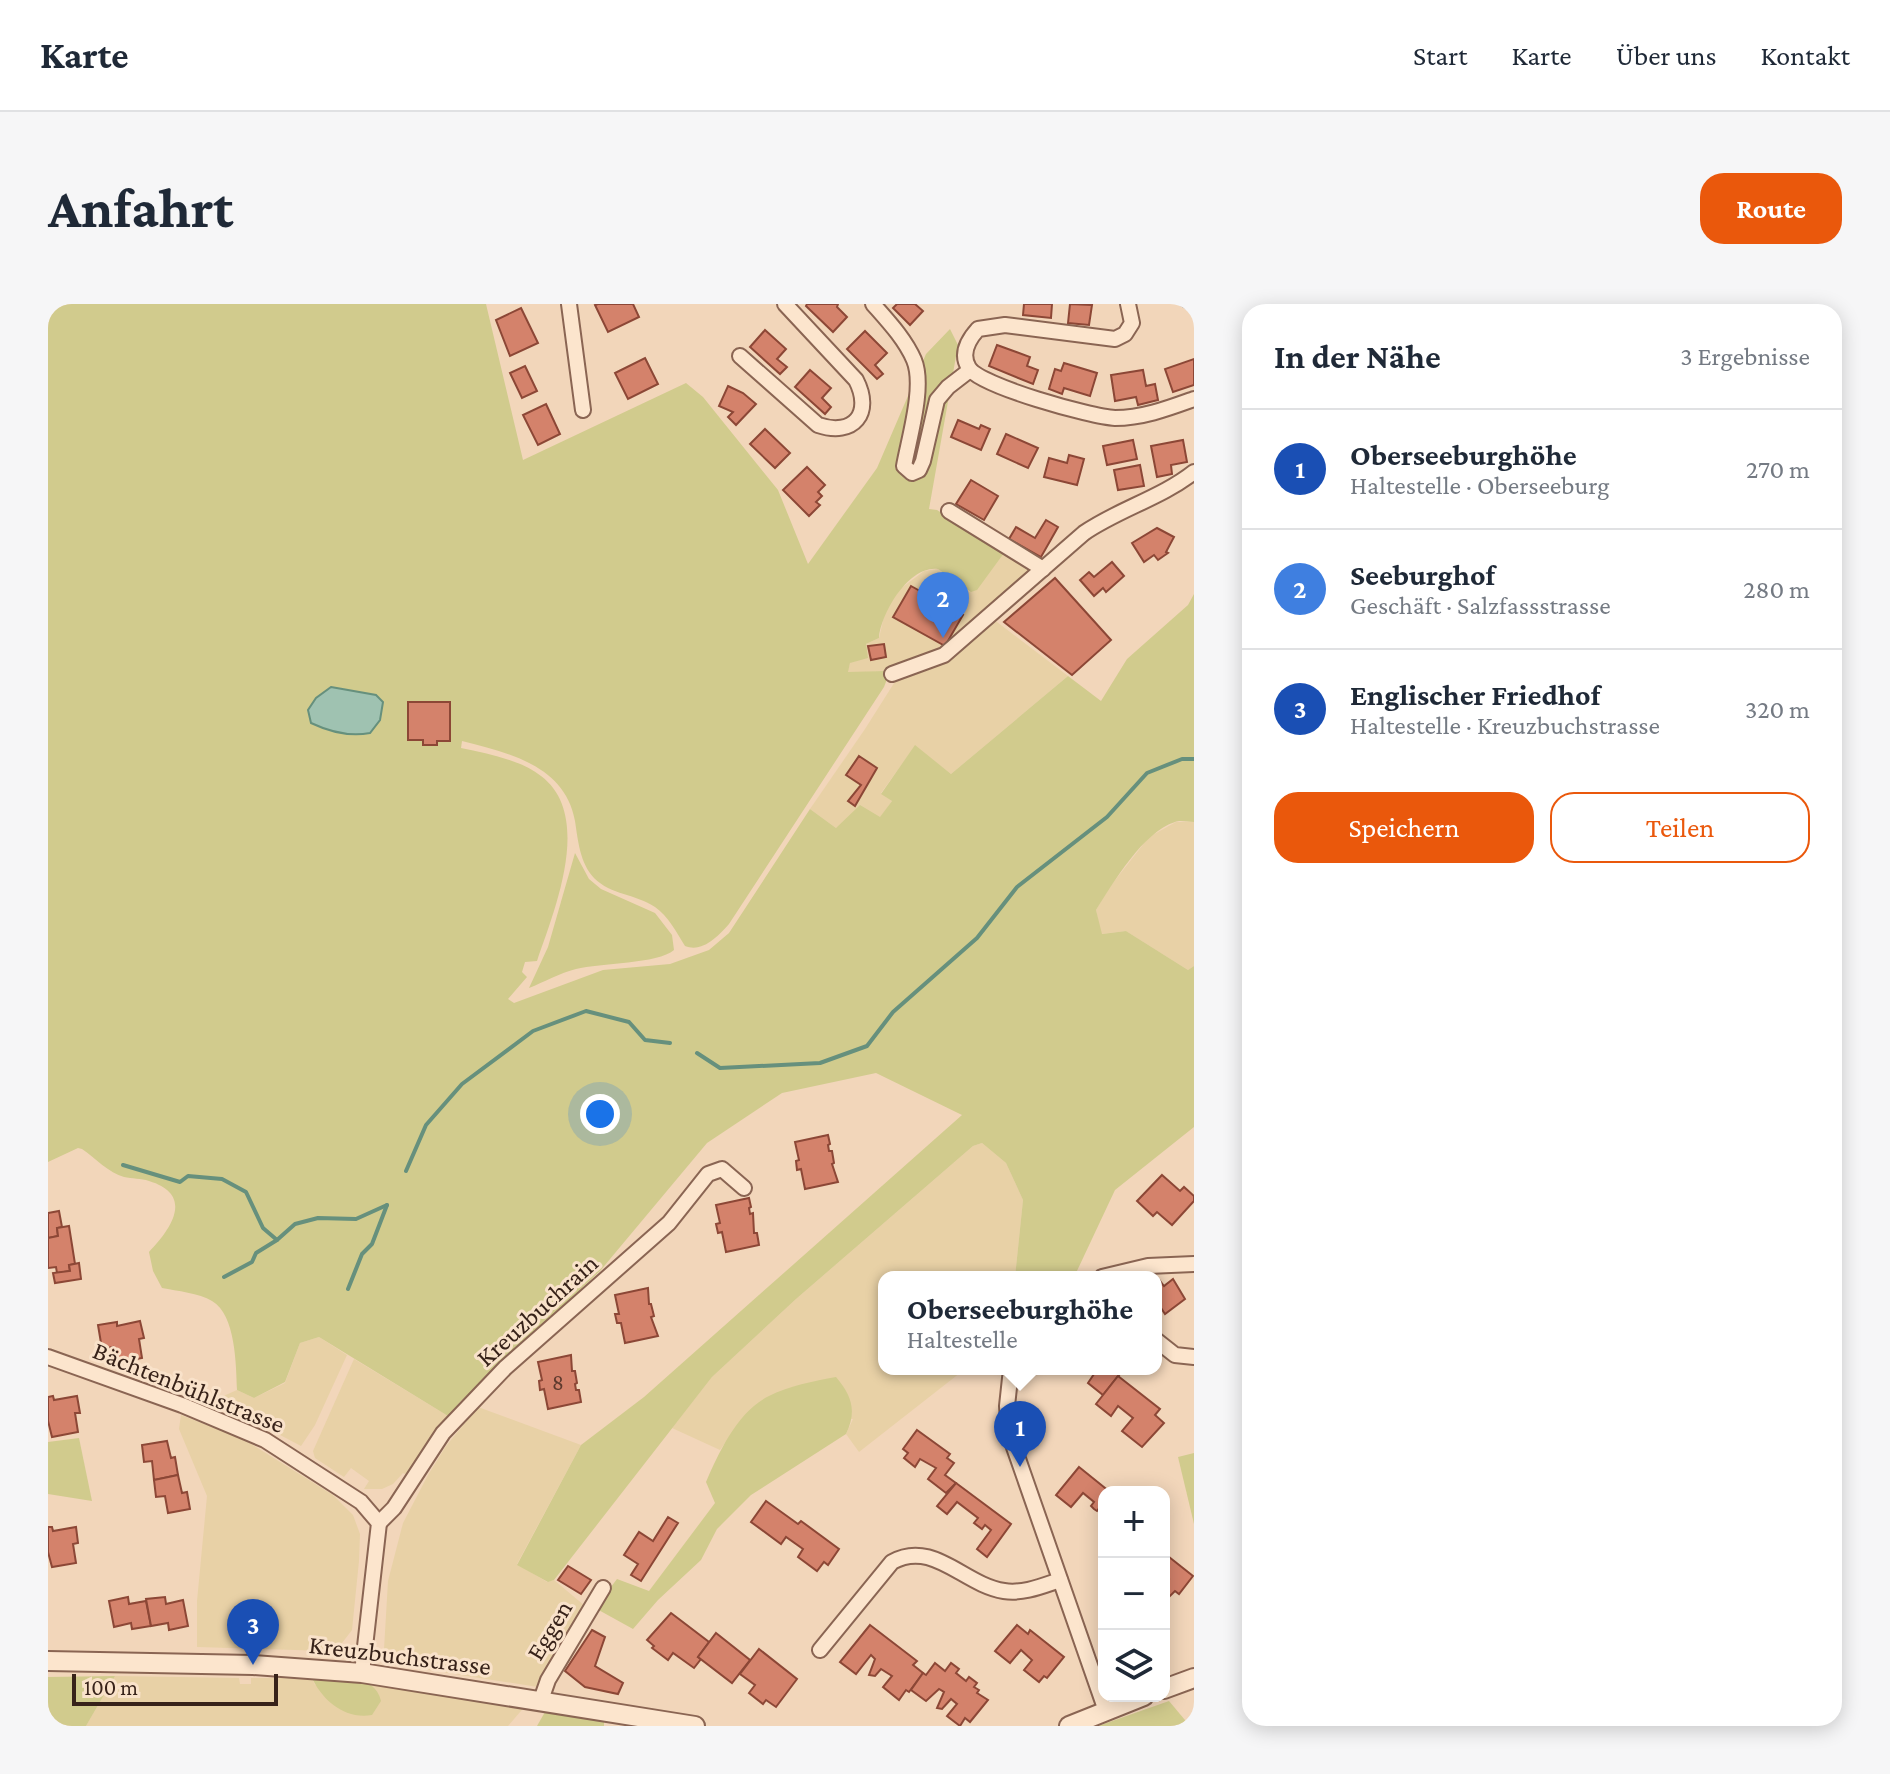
<!DOCTYPE html>
<html lang="de">
<meta charset="utf-8">
<style>
:root{--surface:#fff;--page:#f6f6f7;--text:#1f2937;--muted:#747a83;--line:#e0e1e3;--accent:#ea580c}
body{margin:0;font-family:"Crimson Pro",serif;background:var(--page);color:var(--text)}
.controls{position:absolute;right:24px;bottom:24px;display:grid;overflow:hidden;border-radius:16px;box-shadow:0 4px 20px #0003}
.controls button{width:72px;height:72px;display:grid;place-items:center;padding:0;border:0;border-bottom:2px solid var(--line);background:var(--surface);color:var(--text);font:40px sans-serif}
.scale{position:absolute;left:24px;bottom:20px;width:206px;box-sizing:border-box;padding-left:8px;border:4px solid #372219;border-top:0;font-size:22px;line-height:28px;white-space:nowrap;color:#372219;-webkit-text-stroke:6px #f9e2ca;paint-order:stroke}
.you{position:absolute;left:552px;top:810px;width:28px;height:28px;margin:-20px;border:6px solid #fff;border-radius:50%;background:#1a73e8;box-shadow:0 0 0 12px #1a73e833}
.badge{display:grid;place-items:center;width:52px;height:52px;border-radius:50%;background:var(--accent);color:#fff;font-size:26px;font-weight:700}
.pin{position:absolute;translate:-50% -66px;filter:drop-shadow(0 2px 4px #0008)}
.pin::after{content:'';position:absolute;top:42px;width:28px;height:24px;background:inherit;clip-path:polygon(0 0,100% 0,50% 100%)}
.popup{position:absolute;left:830px;top:967px;width:284px;height:104px;box-sizing:border-box;display:grid;place-content:center;border-radius:16px;background:var(--surface);filter:drop-shadow(0 2px 6px #0005);font-size:26px;white-space:nowrap;color:var(--muted)}
.popup b{font-size:30px;color:var(--text)}
.popup::after{content:'';position:absolute;left:50%;top:100%;margin-left:-16px;border:16px solid transparent;border-top-color:var(--surface)}
.list{margin:0;padding:0;list-style:none}
h2{display:flex;justify-content:space-between;align-items:center;height:104px;margin:0;padding:0 32px;font-size:34px}
h2 small{font-size:26px;font-weight:400;color:var(--muted)}
.list li{display:grid;grid-template-columns:52px 1fr auto;gap:24px;align-items:center;box-sizing:border-box;height:120px;padding:0 32px;border-top:2px solid var(--line)}
.list b{display:block;font-size:30px;white-space:nowrap}
.list p{margin:0;font-size:26px;white-space:nowrap;color:var(--muted)}
.list em{font-size:26px;font-style:normal;color:var(--muted)}
.actions{display:flex;gap:16px;padding:24px 32px}
.actions a{flex:1;padding:18px 0;border:2px solid var(--accent);border-radius:24px;text-align:center;font-size:28px;color:var(--accent)}
.actions .main{background:var(--accent);color:#fff}
.icon{flex:none;width:44px;height:44px;fill:none;stroke:currentColor;stroke-width:2;stroke-linecap:round;stroke-linejoin:round}
.map{position:relative;flex:none;width:1146px;height:1422px;overflow:hidden;border-radius:24px}
header{display:flex;align-items:center;gap:48px;box-sizing:border-box;height:112px;padding:0 40px;background:var(--surface);border-bottom:2px solid var(--line)}
header strong{font-size:38px}
nav{display:flex;gap:44px;margin-inline-start:auto;font-size:28px}
.intro{display:flex;align-items:center;justify-content:space-between;box-sizing:border-box;height:192px;padding:0 48px}
h1{margin:0;font-size:56px}
.button{padding:20px 36px;border-radius:24px;background:var(--accent);color:#fff;font-size:28px;font-weight:700}
main{display:flex;gap:48px;padding:0 48px}
aside{flex:1;background:var(--surface);border-radius:24px;box-shadow:0 4px 20px #0003}
.map>svg:first-child{display:block}
.farmland{fill:#e8d1a6}
.green{fill:#d1cb8d}
.water{fill:#9fc2b1;stroke:#66907d;stroke-width:2}
.lines{fill:none;stroke-linecap:round;stroke-linejoin:round}
.stream{stroke:#66907d;stroke-width:4}
.building{fill:#d4826b;stroke:#8c4736;stroke-width:2}
.minor-casing{stroke:#8a6553;stroke-width:18}
.tertiary-casing{stroke:#8a6553;stroke-width:22}
.minor{stroke:#fce5cd;stroke-width:14}
.tertiary{stroke:#fce5cd;stroke-width:18}
.rail{stroke:#372219;stroke-width:4;stroke-dasharray:14 14;stroke-linecap:butt}
.labels{text-anchor:middle;stroke-width:6;stroke-linejoin:round;paint-order:stroke}
.number-label{font-size:22px;fill:#5e3a2e}
.street-label{font-size:26px;fill:#372219;stroke:#f9e2ca}
</style>
<header>
<strong>Karte</strong>
<nav><a>Start</a><a>Karte</a><a>Über uns</a><a>Kontakt</a></nav>
</header>
<div class="intro"><h1>Anfahrt</h1><a class="button">Route</a></div>
<main>
<div class="map">
<svg width="1146" height="1422" viewBox="0 0 1146 1422">
<rect width="100%" height="100%" fill="#f2d6ba"/>
<g class="farmland">
<polygon points="932,232 989,266 945,315 1020,372 903,470 867,442 833,489 844,497 832,514 788,524 762,505 817,425 848,376 836,367 799,369 802,359 818,340 831,334 838,304 852,285 876,267 890,265 922,288"/>
<polygon points="1128,518 1146,518 1146,662 1140,666 1078,627 1053,630 1048,606 1061,584 1101,533"/>
<polygon points="934,839 958,859 975,896 967,973 836,973 836,1065 917,1065 811,1148 798,1130 805,1115 695,1114 672,1146 624,1124 664,1073 748,995 925,842"/>
<polygon points="271,1033 299,1051 267,1121 253,1142 183,1105 162,1098 189,1086 206,1094 237,1079 252,1039"/>
<polygon points="306,1055 400,1112 359,1171 355,1169 345,1180 334,1185 316,1185 321,1177 303,1164 296,1173 267,1154 265,1147"/>
<polygon points="430,1103 533,1141 469,1260 499,1278 506,1276 537,1302 490,1383 355,1362 346,1358 336,1345 340,1277 355,1219 380,1171 398,1142"/>
<polygon points="133,1111 197,1136 285,1191 305,1211 312,1230 311,1257 304,1326 291,1343 280,1347 149,1343 149,1297 159,1192 131,1125"/>
<polygon points="229,1370 263,1372 267,1381 321,1378 479,1400 460,1422 38,1422 67,1372 191,1374 192,1380 203,1380 203,1374 228,1374"/>
</g>
<g class="green">
<path d="M0 0H438L475 156 638 79 655 93 730 186 760 260 829 164 878 50 902 25 910 41 881 205 889 206 956 249 929 286 923 288 890 265C861 261 833 309 831 334L818 340 820 354 802 359 800 368 836 367 841 370 836 383 681 620C670 632 655 649 637 642 629 629 620 612 607 603 588 590 563 591 546 574 532 559 530 537 527 517 517 461 460 449 414 437L413 444C440 450 471 455 493 472 546 512 506 607 489 657L477 658 474 668 479 673 460 695 466 699 555 666 622 660 661 646 681 629 762 505 788 524 812 501 832 513 844 497 833 490 867 441 903 470 1020 372 1053 397 1079 355 1140 301 1146 290V518C1140 518 1132 516 1127 518 1095 528 1065 579 1048 606L1054 630 1078 627 1140 666 1146 662V823L1067 886 1028 969 1021 973H967L975 896 958 859 934 839 925 842 748 995 664 1073 506 1276 500 1278 469 1261 533 1141 596 1093 914 811 828 769 734 789 659 839 552 967 413 1097 400 1112 271 1033 252 1039 237 1078 206 1094 189 1086C188 1061 188 1011 164 997 151 989 129 987 114 984L105 967 101 948C123 925 147 891 101 877 93 874 84 875 76 873 61 869 47 854 34 845L30 844 0 858Z"/>
<path d="M527 549 541 575 553 585 607 609 624 631 626 646C610 660 552 659 528 665 512 669 496 678 481 684L500 643Z"/>
<path d="M788 1073C804 1092 809 1107 798 1130L703 1191 669 1225 653 1256 610 1296 585 1325 547 1304 569 1275 601 1287 667 1199 658 1178C671 1148 690 1107 721 1092 740 1082 766 1077 788 1073Z"/>
<polygon points="31,1134 44,1197 0,1190 0,1138"/>
<polygon points="1146,1149 1146,1220 1130,1153"/>
<polygon points="67,1372 38,1422 0,1422 0,1373"/>
<path d="M263 1372C288 1375 327 1368 333 1397L324 1411C298 1416 274 1397 263 1372Z"/>
<polygon points="1121,1397 1142,1422 1050,1422"/>
<polygon points="497,1408 556,1417 556,1422 489,1422"/>
</g>
<path class="water" d="M283 383 328 391 335 398 332 416 322 429C301 433 282 428 263 419L260 406 268 394Z"/>
<g class="lines">
<g class="stream">
<polyline points="649,749 672,764 772,759 819,742 845,708 929,634 969,583 1059,513 1099,469 1134,455 1146,455"/>
<polyline points="75,861 132,878 140,872 174,875 198,888 215,924 229,936"/>
<polyline points="358,867 378,821 414,780 485,727 538,707 581,718 597,736 622,739"/>
<polyline points="176,973 204,958 208,949 229,936 247,920 270,914 308,915 339,901"/>
<polyline points="300,985 314,950 324,940 339,901"/>
</g>
</g>
<g class="building">
<polygon points="550,0 585,0 591,13 560,28 547,1"/>
<polygon points="759,0 790,0 789,3 799,13 785,28 758,2"/>
<polygon points="849,0 867,0 875,7 862,21 845,4"/>
<polygon points="976,0 1004,0 1003,14 975,11"/>
<polygon points="1022,0 1044,1 1041,21 1020,19"/>
<polygon points="473,4 490,39 462,52 448,16"/>
<polygon points="717,26 738,45 729,55 739,63 732,70 702,43"/>
<polygon points="817,27 839,49 827,61 835,70 829,75 799,45"/>
<polygon points="949,41 982,53 979,62 990,66 985,80 941,62"/>
<polygon points="597,54 610,80 580,95 567,69"/>
<polygon points="1146,55 1146,81 1125,88 1117,65"/>
<polygon points="1016,59 1049,69 1042,92 1016,84 1014,90 1001,85 1007,65 1013,67"/>
<polygon points="477,62 489,87 474,94 462,69"/>
<polygon points="762,66 783,84 774,94 783,103 777,110 747,83"/>
<polygon points="1095,66 1098,82 1107,80 1110,96 1090,101 1088,93 1067,97 1063,71"/>
<polygon points="680,82 695,89 708,100 688,121 680,113 685,108 671,102"/>
<polygon points="498,100 512,130 490,141 475,111"/>
<polygon points="910,116 931,125 933,121 942,125 933,146 903,133"/>
<polygon points="717,125 742,149 727,164 702,140"/>
<polygon points="958,130 990,144 980,164 949,150"/>
<polygon points="1085,136 1089,155 1059,161 1055,142"/>
<polygon points="1135,136 1139,158 1123,161 1124,170 1109,173 1103,142"/>
<polygon points="1021,151 1036,155 1029,181 996,173 1001,154 1019,159"/>
<polygon points="1092,161 1096,182 1070,186 1066,166"/>
<polygon points="759,163 777,181 770,188 774,192 768,198 772,201 761,212 735,186"/>
<polygon points="923,176 950,192 936,216 908,200"/>
<polygon points="998,216 1010,223 993,253 961,235 968,223 987,234"/>
<polygon points="1109,224 1126,233 1118,248 1120,249 1110,256 1106,251 1096,258 1084,239"/>
<polygon points="1064,258 1076,272 1058,288 1055,284 1046,292 1032,276 1041,268 1046,273"/>
<polygon points="1007,274 1063,336 1024,371 956,318"/>
<polygon points="863,282 915,311 897,342 845,313"/>
<polygon points="836,340 838,353 823,356 820,342"/>
<polygon points="360,398 402,398 402,437 389,437 389,441 375,441 375,436 360,436"/>
<polygon points="811,452 829,464 807,502 800,497 813,481 798,471"/>
<polygon points="780,831 782,840 780,841 781,847 784,847 786,859 784,860 790,878 757,885 753,865 749,866 748,857 751,856 747,838"/>
<polygon points="1114,871 1132,887 1136,883 1146,892 1146,897 1124,921 1109,908 1105,912 1089,897"/>
<polygon points="701,894 703,903 701,904 702,910 705,909 706,929 709,929 711,941 678,948 674,928 670,929 668,920 672,919 668,901"/>
<polygon points="11,907 14,923 9,924 10,932 0,934 0,909"/>
<polygon points="21,922 27,960 21,961 22,967 9,969 8,963 0,964 0,934 10,932 9,924"/>
<polygon points="31,959 33,975 7,979 5,969 22,967 21,961"/>
<polygon points="1125,975 1137,995 1117,1010 1113,1004 1108,1008 1108,980 1112,977 1116,982"/>
<polygon points="600,984 601,1000 603,1000 606,1012 603,1013 610,1032 577,1039 573,1019 569,1019 567,1010 571,1010 567,991"/>
<polygon points="92,1017 96,1034 91,1035 94,1054 68,1059 65,1043 54,1045 50,1021 69,1018 69,1022"/>
<polygon points="523,1051 524,1067 527,1067 529,1079 527,1080 528,1086 531,1086 533,1098 500,1105 496,1085 492,1086 491,1077 494,1076 490,1058"/>
<polygon points="1045,1065 1076,1065 1055,1091 1040,1079 1048,1067"/>
<polygon points="1070,1072 1112,1105 1107,1111 1116,1119 1094,1143 1074,1127 1085,1114 1070,1102 1063,1112 1048,1100"/>
<polygon points="5,1092 6,1096 29,1092 32,1109 27,1109 30,1128 4,1133 0,1117 0,1093"/>
<polygon points="869,1126 902,1150 899,1154 906,1159 897,1171 908,1179 898,1189 880,1175 888,1164 872,1155 867,1163 856,1154 860,1149 855,1145"/>
<polygon points="119,1137 123,1154 127,1153 130,1171 106,1176 104,1157 96,1158 94,1141"/>
<polygon points="1031,1163 1062,1188 1056,1188 1056,1206 1052,1203 1049,1207 1046,1205 1043,1202 1046,1198 1035,1189 1023,1203 1008,1191"/>
<polygon points="130,1171 134,1189 139,1188 142,1205 120,1209 117,1192 108,1193 106,1176"/>
<polygon points="908,1179 963,1220 939,1253 929,1245 943,1226 937,1221 934,1225 926,1219 930,1214 909,1198 899,1210 889,1202"/>
<polygon points="718,1197 750,1220 753,1217 791,1245 780,1261 776,1258 769,1267 750,1253 755,1245 738,1233 733,1240 703,1218"/>
<polygon points="620,1213 630,1219 593,1277 583,1271 590,1260 576,1251 591,1228 605,1237"/>
<polygon points="0,1223 4,1223 5,1227 28,1223 30,1239 25,1240 28,1259 4,1263 0,1248"/>
<polygon points="1116,1249 1145,1272 1131,1290 1127,1287 1122,1292 1116,1287 1116,1282 1121,1275 1116,1270"/>
<polygon points="520,1262 543,1276 533,1290 510,1276"/>
<polygon points="80,1293 81,1300 98,1297 103,1322 84,1325 83,1319 66,1323 61,1297"/>
<polygon points="117,1293 118,1300 135,1296 140,1322 121,1326 120,1319 103,1322 98,1295"/>
<polygon points="623,1309 661,1338 650,1353 653,1355 646,1364 625,1349 620,1356 604,1344 606,1342 599,1336"/>
<polygon points="822,1321 869,1357 865,1361 875,1369 861,1388 858,1386 851,1396 835,1383 844,1372 833,1365 827,1372 821,1371 827,1355 823,1351 808,1370 792,1358"/>
<polygon points="969,1321 980,1330 982,1326 1016,1353 999,1374 996,1372 991,1378 976,1366 984,1356 973,1346 962,1359 947,1347"/>
<polygon points="544,1326 557,1333 547,1362 575,1379 570,1390 537,1383 517,1367"/>
<polygon points="668,1329 702,1356 684,1379 650,1353"/>
<polygon points="711,1345 749,1375 728,1403 718,1396 715,1400 701,1389 707,1381 692,1370"/>
<polygon points="887,1359 897,1367 903,1359 911,1365 908,1369 918,1377 921,1373 929,1379 926,1383 931,1386 929,1389 940,1396 922,1418 917,1414 912,1422 899,1412 909,1400 903,1395 894,1405 889,1404 896,1388 891,1385 878,1397 863,1386 875,1369 878,1371"/>
</g>
<g class="lines">
<g class="minor-casing">
<g id="minor">
<polyline points="521,0 535,106"/>
<path d="M825 0C840 17 857 35 866 56 877 82 861 134 856 162L864 169 871 166 875 157 889 96 900 83 922 66"/>
<path d="M1080 0 1084 19 1077 30 1067 35 957 21 930 25C920 36 912 50 921 64 932 82 1044 113 1067 114 1095 114 1121 104 1146 95"/>
<path d="M692 52 770 121C806 133 825 109 808 76L737 0"/>
<polyline points="901,207 995,265"/>
<path d="M844 370 896 351 1036 229C1071 205 1113 194 1146 168"/>
<polyline points="1054,973 1100,962 1146,960"/>
<polyline points="1108,1036 1127,1051 1146,1053"/>
<polyline points="0,1053 134,1101 217,1136 313,1198 331,1219 314,1369"/>
<polyline points="963,1065 959,1102 961,1129 1058,1407"/>
<polyline points="331,1219 346,1204 395,1129 457,1064 621,919 660,870 674,865 696,884"/>
<path d="M772 1346 844 1258C885 1235 916 1281 956 1287 975 1290 994 1282 1012 1276"/>
<polyline points="493,1396 500,1376 555,1284"/>
</g>
</g>
<g class="tertiary-casing">
<g id="tertiary">
<polyline points="0,1357 205,1361 314,1369 647,1422"/>
<polyline points="1116,1385 1146,1374"/>
<polyline points="1021,1422 1096,1392"/>
</g>
</g>
<use href="#minor" class="minor"/>
<use href="#tertiary" class="tertiary"/>
<polyline class="rail" points="1133,0 1146,8"/>
</g>
<g class="labels">
<g class="number-label">
<text x="510" y="1086">8</text>
</g>
<g class="street-label">
<text transform="translate(489 1006) rotate(-42)" y="9">Kreuzbuchrain</text>
<text transform="translate(141 1083) rotate(22)" y="9">Bächtenbühlstrasse</text>
<text transform="translate(501 1326) rotate(-59)" y="9">Eggen</text>
<text transform="translate(352 1351) rotate(7)" y="9">Kreuzbuchstrasse</text>
</g>
</g>
</svg>
<div class="controls">
<button>+</button>
<button>−</button>
<button><svg class="icon" aria-label="layers" viewBox="0 0 24 24"><path d="M12 4l9 5-9 5-9-5zM3 14l9 5 9-5"/></svg></button>
</div>
<div class="scale">100 m</div>
<div class="you"></div>
<div class="pin badge" style="left:972px;top:1163px;background:#1a4fb4">1</div>
<div class="popup"><b>Oberseeburghöhe</b>Haltestelle</div>
<div class="pin badge" style="left:895px;top:334px;background:#3f7fe0">2</div>
<div class="pin badge" style="left:205px;top:1361px;background:#1a4fb4">3</div>
</div>
<aside>
<h2>In der Nähe<small>3 Ergebnisse</small></h2>
<ul class="list">
<li><span class="badge" style="background:#1a4fb4">1</span><div><b>Oberseeburghöhe</b><p>Haltestelle · Oberseeburg</p></div><em>270 m</em></li>
<li><span class="badge" style="background:#3f7fe0">2</span><div><b>Seeburghof</b><p>Geschäft · Salzfassstrasse</p></div><em>280 m</em></li>
<li><span class="badge" style="background:#1a4fb4">3</span><div><b>Englischer Friedhof</b><p>Haltestelle · Kreuzbuchstrasse</p></div><em>320 m</em></li>
</ul>
<div class="actions"><a class="main">Speichern</a><a>Teilen</a></div>
</aside>
</main>
